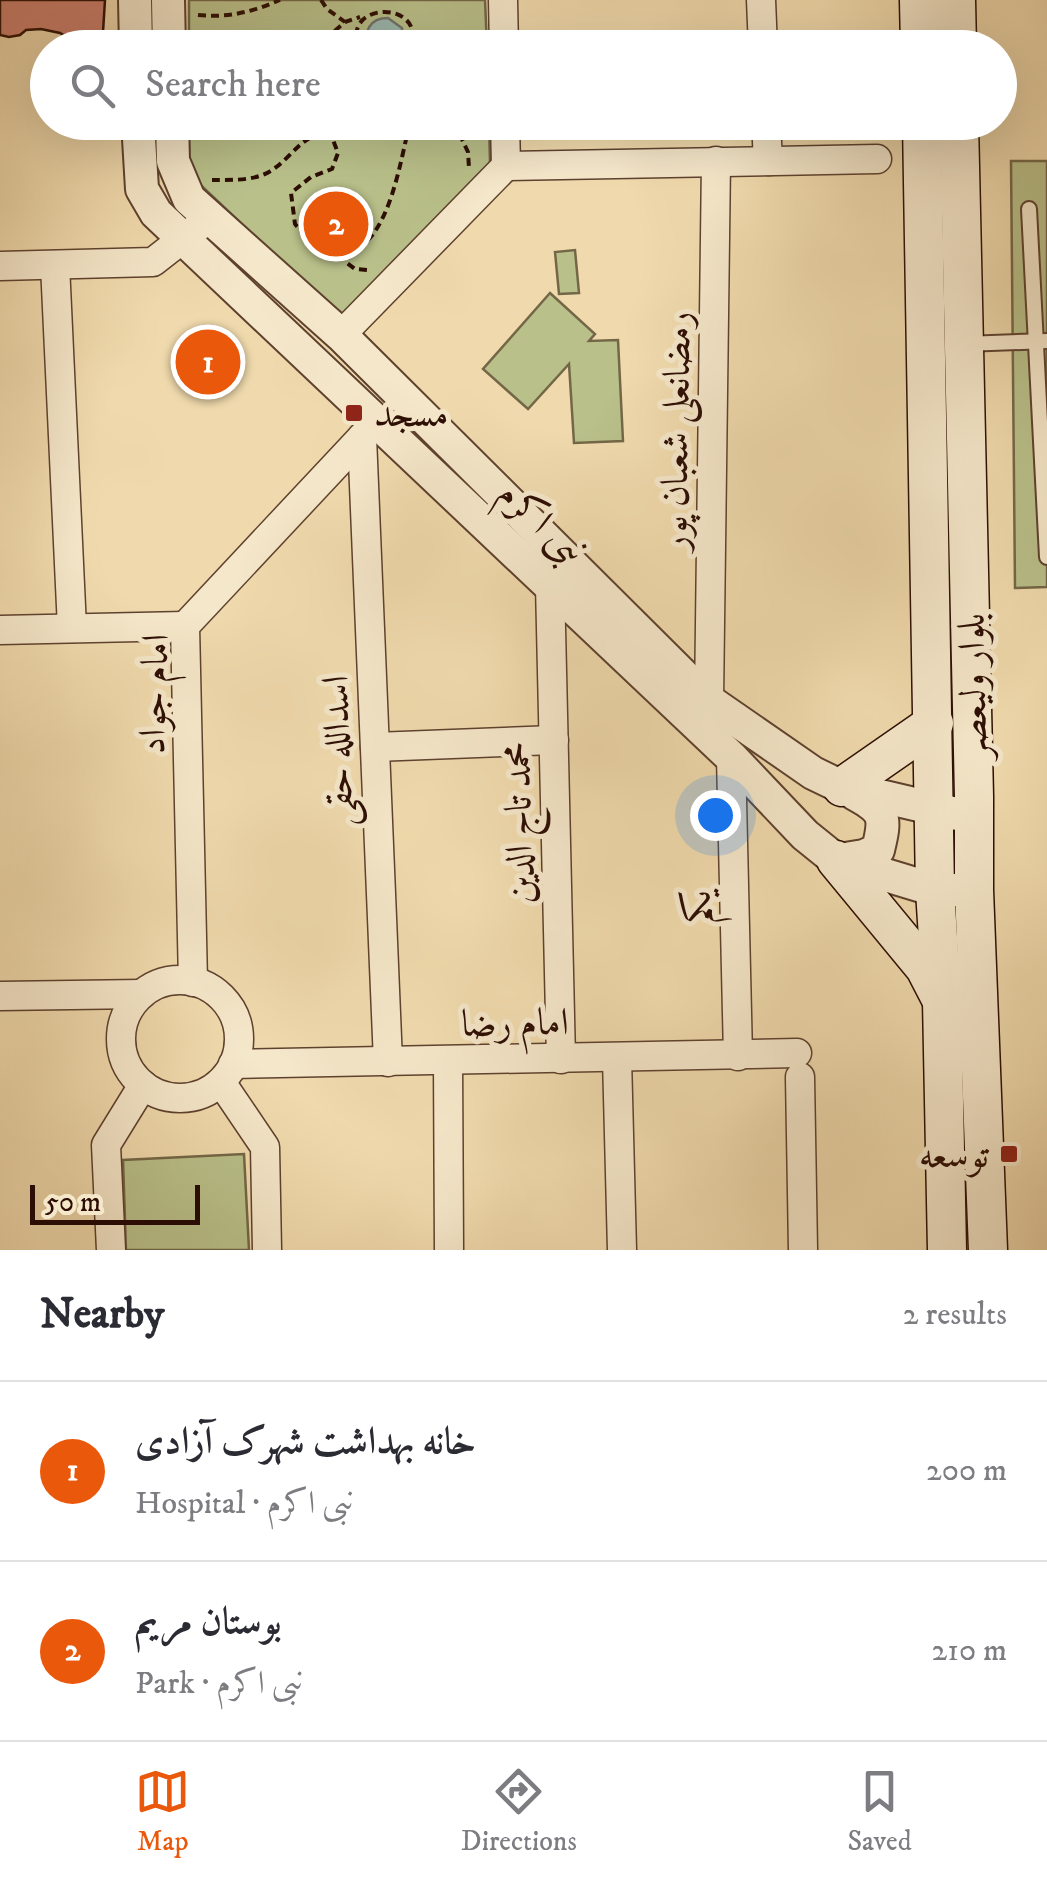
<!DOCTYPE html>
<meta charset="utf-8">
<style>
:root{--surface:#fff;--page:#f2f2f3;--text:#2b2b33;--muted:#7c7c81;--line:#e1e1e2;--accent:#ea580c}
body{margin:0;font-family:"IM FELL DW Pica",Amiri,serif;background:var(--page);color:var(--text)}
.scale{position:absolute;left:30px;bottom:25px;width:170px;box-sizing:border-box;padding-left:10px;border:5px solid #2d0e04;border-top:0;font-size:28px;line-height:35px;white-space:nowrap;color:#2d0e04;-webkit-text-stroke:8px #f5e7ca;paint-order:stroke}
.you{position:absolute;left:715px;top:815px;width:35px;height:35px;margin:-25px;border:8px solid #fff;border-radius:50%;background:#1a73e8;box-shadow:0 0 0 15px #1a73e833}
.badge{display:grid;place-items:center;width:65px;height:65px;border-radius:50%;background:var(--accent);color:#fff;font-size:32px;font-weight:700}
.pin{position:absolute;translate:-50% -50%;border:5px solid #fff;box-shadow:0 2px 10px #0006}
.list{margin:0;padding:0;list-style:none}
h2{display:flex;justify-content:space-between;align-items:center;height:130px;margin:0;padding:0 40px;font-size:42px}
h2 small{font-size:32px;font-weight:400;color:var(--muted)}
.list li{display:grid;grid-template-columns:65px 1fr auto;gap:30px;align-items:center;box-sizing:border-box;height:180px;padding:0 40px;border-top:2px solid var(--line)}
.list b{display:block;font-size:38px;white-space:nowrap}
.list p{margin:0;font-size:32px;white-space:nowrap;color:var(--muted)}
.list em{font-size:32px;font-style:normal;color:var(--muted)}
.icon{flex:none;width:55px;height:55px;fill:none;stroke:currentColor;stroke-width:2;stroke-linecap:round;stroke-linejoin:round}
.map{position:relative;flex:none;width:1047px;height:1250px;overflow:hidden}
.search{position:absolute;background:var(--surface);box-shadow:0 10px 40px #0002;left:30px;right:30px;top:30px;height:110px;display:flex;align-items:center;gap:25px;box-sizing:border-box;padding:0 35px;border-radius:55px;color:var(--muted);font-size:38px}
.sheet{height:490px;background:var(--surface)}
nav{display:flex;justify-content:space-around;align-items:center;box-sizing:border-box;height:140px;border-top:2px solid var(--line);background:var(--surface);font-size:28px;color:var(--muted)}
nav a{display:grid;justify-items:center;gap:5px}
nav .on{color:var(--accent)}
.map>svg:first-child{display:block}
.green{fill:#b9c08a;stroke:#736747;stroke-width:2.5}
.water{fill:#9bb9b1;stroke:#6f756c;stroke-width:2.5}
.building{fill:#cd806f;stroke:#2d0e04;stroke-width:2.5}
.lines{fill:none;stroke-linecap:round;stroke-linejoin:round}
.service-casing{stroke:#5e412e;stroke-width:18}
.minor-casing{stroke:#5e412e;stroke-width:31}
.tertiary-casing{stroke:#5e412e;stroke-width:36}
.secondary-casing{stroke:#2d0e04;stroke-width:41}
.path{stroke:#2d0e04;stroke-width:4;stroke-dasharray:8 5;stroke-linecap:butt}
.service{stroke:#f5e7ca;stroke-width:14}
.minor{stroke:#f5e7ca;stroke-width:28}
.tertiary{stroke:#f5e7ca;stroke-width:32}
.secondary{stroke:#f5e7ca;stroke-width:38}
.poi-dot{fill:#8f2418;stroke:#f5e7ca;stroke-width:4}
.labels{text-anchor:middle;stroke-width:10;stroke-linejoin:round;paint-order:stroke}
.poi-label{font-size:38px;fill:#2d0e04;stroke:#f5e7ca;text-anchor:start}
.street-label{font-size:38px;fill:#2d0e04;stroke:#f5e7ca}
</style>
<div class="map">
<svg width="1047" height="1250" viewBox="0 0 1047 1250">
<rect width="100%" height="100%" fill="#f0daad"/>
<filter id="stains"><feTurbulence type="fractalNoise" baseFrequency=".002" numOctaves="4"/><feColorMatrix values="0 0 0 0 .2 0 0 0 0 .09 0 0 0 0 .02 0 0 0 .5 -.17"/></filter>
<radialGradient id="worn" r=".72"><stop offset=".6" stop-color="#630" stop-opacity="0"/><stop offset="1" stop-color="#630" stop-opacity=".3"/></radialGradient>
<g class="green">
<polygon points="189,0 485,0 487,47 189,48"/>
<polygon points="189,123 489,123 490,163 340,317 189,174"/>
<polygon points="1011,161 1047,161 1047,587 1015,588"/>
<polygon points="575,250 579,293 559,294 555,252"/>
<polygon points="550,293 595,334 589,341 618,340 623,441 574,443 569,364 528,409 483,369"/>
<polygon points="244,1154 249,1250 126,1250 123,1160"/>
</g>
<path class="water" d="M388 18 402 28 401 46 370 47C362 32 370 18 388 18Z"/>
<polygon class="building" points="0,0 105,0 102,48 85,48 60,33 41,29 26,30 20,35 9,37 0,35"/>
<g class="lines">
<g class="service-casing">
<g id="service">
<polyline points="1029,209 1047,557"/>
<polyline points="964,344 1047,341"/>
</g>
</g>
<g class="minor-casing">
<g id="minor">
<polyline points="503,0 504,48"/>
<polyline points="761,0 763,48"/>
<polyline points="766,122 768,161"/>
<polyline points="506,166 877,159"/>
<polyline points="55,265 72,628"/>
<polyline points="0,266 153,262 208,219"/>
<polyline points="341,335 506,166 505,122"/>
<polyline points="362,437 388,1062"/>
<polyline points="550,585 561,1059"/>
<polyline points="0,630 185,626"/>
<polyline points="709,701 716,161"/>
<polyline points="375,747 554,740"/>
<polyline points="731,757 738,1056"/>
<circle cx="180" cy="1039" r="59"/>
<polyline points="193,982 185,626 377,421"/>
<polyline points="0,996 142,994"/>
<polyline points="617,1058 622,1250"/>
<polyline points="448,1061 449,1250"/>
<polyline points="233,1064 797,1053"/>
<polyline points="800,1077 803,1250"/>
<polyline points="221,1082 265,1147 267,1250"/>
<polyline points="111,1250 106,1145 143,1085"/>
</g>
</g>
<g class="tertiary-casing">
<g id="tertiary">
<polyline points="135,0 136,48"/>
<polyline points="168,0 169,48"/>
<polyline points="138,122 142,189 156,213 731,757 805,835 836,860 935,890 959,890"/>
<polyline points="172,122 173,161 189,199 341,335 709,701 813,773 842,787 957,814"/>
<path d="M839 860 864 856 878 850C886 817 886 811 855 794"/>
</g>
</g>
<g class="secondary-casing">
<g id="secondary">
<polyline points="919,0 920,48"/>
<polyline points="956,0 957,48"/>
<polyline points="922,122 935,890 942,1001 947,1250"/>
<polyline points="959,122 974,797 974,890 988,1250"/>
<polyline points="842,787 934,723"/>
<polyline points="836,860 925,968 940,997"/>
</g>
</g>
<g class="path">
<polyline points="321,0 327,9 345,22"/>
<path d="M198 15C228 18 252 12 280 0"/>
<polyline points="315,48 345,22 360,17"/>
<path d="M359 48C340 0 429 0 410 48"/>
<polyline points="454,122 468,152 469,168"/>
<path d="M212 180C230 180 253 181 269 172 293 158 300 134 330 132L338 153 332 169 311 177 291 193 295 224 315 247C325 248 337 252 347 251 389 246 401 157 410 122"/>
<polyline points="348,251 347,263 355,269 368,270"/>
</g>
<use href="#service" class="service"/>
<use href="#minor" class="minor"/>
<use href="#tertiary" class="tertiary"/>
<use href="#secondary" class="secondary"/>
</g>
<g class="poi-dot">
<rect x="344" y="403" width="20" height="20" rx="5"/>
<rect x="999" y="1144" width="20" height="20" rx="5"/>
</g>
<g class="labels">
<g class="poi-label">
<text x="374" y="426">مسجد</text>
<text x="989" y="1167" text-anchor="end">توسعه</text>
</g>
<g class="street-label">
<text transform="translate(675 431) rotate(-89)" y="13">رمضانعلی شعبان پور</text>
<text transform="translate(543 522) rotate(43)" y="13">نبی اکرم</text>
<text transform="translate(972 686) rotate(-91)" y="13">بلوار ولیعصر</text>
<text transform="translate(153 694) rotate(-88)" y="13">امام جواد</text>
<text transform="translate(337 751) rotate(-92)" y="13">اسدالله حقی</text>
<text transform="translate(518 823) rotate(-91)" y="13">محمد تاج الدین</text>
<text transform="translate(697 907) rotate(-91)" y="13">یکم</text>
<text transform="translate(515 1022) rotate(-1)" y="13">امام رضا</text>
</g>
</g>
<rect width="100%" height="100%" filter="url(#stains)"/>
<rect width="100%" height="100%" fill="url(#worn)"/>
</svg>
<div class="scale">50 m</div>
<div class="you"></div>
<div class="pin badge" style="left:208px;top:362px">1</div>
<div class="pin badge" style="left:336px;top:224px">2</div>
<div class="search"><svg class="icon" aria-label="search" viewBox="0 0 24 24"><circle cx="10" cy="10" r="6"/><path d="M15 15l6 6"/></svg>Search here</div>
</div>
<section class="sheet">
<h2>Nearby<small>2 results</small></h2>
<ul class="list">
<li><span class="badge">1</span><div><b>خانه بهداشت شهرک آزادی</b><p>Hospital · نبی اکرم</p></div><em>200 m</em></li>
<li><span class="badge">2</span><div><b>بوستان مریم</b><p>Park · نبی اکرم</p></div><em>210 m</em></li>
</ul>
</section>
<nav>
<a class="on"><svg class="icon" aria-label="map" viewBox="0 0 24 24"><path d="M3 6l6-2 6 2 6-2v14l-6 2-6-2-6 2zM9 4v14M15 6v14"/></svg>Map</a>
<a><svg class="icon" aria-label="directions" viewBox="0 0 24 24"><path d="M12 3l9 9-9 9-9-9zM9 14v-3h6M13 9l2 2-2 2"/></svg>Directions</a>
<a><svg class="icon" aria-label="saved" viewBox="0 0 24 24"><path d="M7 4h10v16l-5-4-5 4z"/></svg>Saved</a>
</nav>
